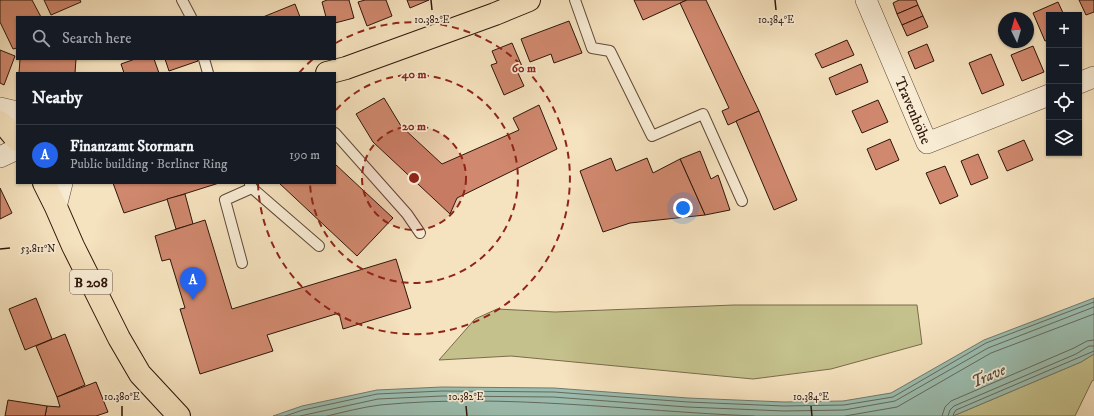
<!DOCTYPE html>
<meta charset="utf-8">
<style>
:root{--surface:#171b24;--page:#242831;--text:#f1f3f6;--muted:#9ea1a6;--line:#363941;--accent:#2563eb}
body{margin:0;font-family:"IM FELL DW Pica",serif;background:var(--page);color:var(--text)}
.controls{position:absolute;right:12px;top:12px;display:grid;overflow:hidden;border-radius:0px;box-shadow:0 1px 3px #0004}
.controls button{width:36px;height:36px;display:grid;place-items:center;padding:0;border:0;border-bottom:1px solid var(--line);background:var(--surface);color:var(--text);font:20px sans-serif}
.compass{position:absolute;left:998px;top:12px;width:36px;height:36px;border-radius:50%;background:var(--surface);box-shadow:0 1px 3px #0004;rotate:355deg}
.you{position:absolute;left:683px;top:208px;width:14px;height:14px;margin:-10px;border:3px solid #fff;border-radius:50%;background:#1a73e8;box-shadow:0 0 0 6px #1a73e833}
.badge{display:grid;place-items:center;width:26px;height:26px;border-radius:50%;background:var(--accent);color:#fff;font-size:13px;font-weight:700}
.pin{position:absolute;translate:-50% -33px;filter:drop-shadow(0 1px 2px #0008)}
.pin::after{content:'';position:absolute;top:21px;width:14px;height:12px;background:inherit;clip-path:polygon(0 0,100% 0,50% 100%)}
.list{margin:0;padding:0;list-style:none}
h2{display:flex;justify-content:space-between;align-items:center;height:52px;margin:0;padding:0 16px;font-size:17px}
h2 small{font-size:13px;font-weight:400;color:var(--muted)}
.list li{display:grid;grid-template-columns:26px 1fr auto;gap:12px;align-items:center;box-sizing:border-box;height:60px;padding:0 16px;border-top:1px solid var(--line)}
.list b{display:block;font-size:15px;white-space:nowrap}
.list p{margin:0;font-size:13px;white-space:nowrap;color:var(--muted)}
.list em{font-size:13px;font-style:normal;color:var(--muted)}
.icon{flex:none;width:22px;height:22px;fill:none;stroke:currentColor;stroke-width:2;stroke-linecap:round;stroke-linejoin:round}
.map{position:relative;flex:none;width:1094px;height:416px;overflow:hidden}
.search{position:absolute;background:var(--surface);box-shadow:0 1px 3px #0004;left:16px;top:16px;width:320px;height:44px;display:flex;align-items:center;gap:10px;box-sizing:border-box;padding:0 14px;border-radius:0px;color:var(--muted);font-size:15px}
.panel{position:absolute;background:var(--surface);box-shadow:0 1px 3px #0004;left:16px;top:72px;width:320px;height:112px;border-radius:0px}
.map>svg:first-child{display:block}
.green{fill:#c4c18c;stroke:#796c4b}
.water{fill:#9cbeb0;stroke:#707b6e}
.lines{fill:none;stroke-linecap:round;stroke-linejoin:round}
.shore{stroke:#656a5d;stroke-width:1}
.building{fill:#d0886e;stroke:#2e160a}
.service-casing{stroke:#604937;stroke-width:12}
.minor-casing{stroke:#604937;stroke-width:22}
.primary-casing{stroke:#2e160a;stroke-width:24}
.service{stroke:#f8ecd5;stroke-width:10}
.minor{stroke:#f8ecd5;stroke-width:21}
.primary{stroke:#f5e2be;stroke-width:22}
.ticks{fill:none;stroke:#2e160a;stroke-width:1.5}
.ring{fill:none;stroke:#8f2418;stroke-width:2;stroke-dasharray:7 5}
.labels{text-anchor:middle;stroke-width:3.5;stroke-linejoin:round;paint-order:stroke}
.shield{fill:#f8ecd5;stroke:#6b5647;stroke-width:1}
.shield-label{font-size:14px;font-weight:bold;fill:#2e160a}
.street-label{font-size:15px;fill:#2e160a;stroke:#f8ecd5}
.water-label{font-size:16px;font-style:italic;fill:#545144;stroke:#f8ecd5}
.ticks-label{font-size:10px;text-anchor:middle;fill:#2e160a;stroke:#f8ecd5;stroke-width:3.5;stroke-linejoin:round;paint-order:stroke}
.centre{fill:#8f2418;stroke:#f8ecd5;stroke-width:2}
.ring-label{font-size:12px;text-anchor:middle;font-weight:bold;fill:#8f2418;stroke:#f8ecd5;stroke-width:3.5;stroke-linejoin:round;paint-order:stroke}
</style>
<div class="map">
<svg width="1094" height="416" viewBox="0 0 1094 416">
<rect width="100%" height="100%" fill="#f5e2be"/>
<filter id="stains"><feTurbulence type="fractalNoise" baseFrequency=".005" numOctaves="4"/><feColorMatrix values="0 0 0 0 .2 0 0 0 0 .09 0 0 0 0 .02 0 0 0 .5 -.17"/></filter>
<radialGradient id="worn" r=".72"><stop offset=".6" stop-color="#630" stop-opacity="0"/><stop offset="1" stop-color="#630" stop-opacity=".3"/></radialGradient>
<g class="green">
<polygon points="734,305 917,305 922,344 831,369 753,379 511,356 439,360 475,319 497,309 555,312"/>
<polygon points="1094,354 1094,380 1092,381 1075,416 953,416 1081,362"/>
</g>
<polygon class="water" points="1094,298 1094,354 1081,362 953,416 273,416 302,406 377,390 442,387 554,388 688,398 784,402 843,401 891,393 984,340"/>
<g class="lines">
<g class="shore">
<polyline points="285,416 303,410 377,394 442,391 554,392 688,402 784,406 844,405 893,397 986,343 1094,302"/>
<polyline points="300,416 378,399 442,396 553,397 687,407 784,411 844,410 895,401 988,348 1094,307"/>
<path d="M327 416C344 412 363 407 380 405 505 393 629 411 754 416"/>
<polyline points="845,416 897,407 991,353 1094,314"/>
<polyline points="942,416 945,407 951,401 1074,348 1087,341 1094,340"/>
<polyline points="948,416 950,410 954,406 1076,354 1089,346 1094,346"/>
<polyline points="953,416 954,413 956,410 1094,351"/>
</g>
</g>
<g class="building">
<polygon points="0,0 32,0 41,17 17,17 17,48 13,49 0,22"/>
<polygon points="44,0 80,0 81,2 51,15"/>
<polygon points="327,0 349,0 354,18 335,23 335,17 326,17 322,2"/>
<polygon points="365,0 386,0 392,16 367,26 358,2"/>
<polygon points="407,0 429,0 410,8"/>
<polygon points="634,0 687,0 643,20"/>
<polygon points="687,0 706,0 759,111 728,125 722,111 729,108 680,3"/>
<polygon points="899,0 916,0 918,5 897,14 893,3"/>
<polygon points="1079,0 1094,0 1094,12 1086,15"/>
<polygon points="1058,2 1064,15 1049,15 1049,40 1045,41 1033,13"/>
<polygon points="295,4 300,17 263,17"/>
<polygon points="918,5 923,16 902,25 897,14"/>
<polygon points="923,16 928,27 907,36 902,25"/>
<polygon points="569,21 582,53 554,63 551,54 530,62 521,39"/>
<polygon points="847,40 854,55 822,68 815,54"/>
<polygon points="512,43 524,71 518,73 524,86 504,95 491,65 497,63 492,51"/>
<polygon points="927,44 934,61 915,69 908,52"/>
<polygon points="1033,46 1044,72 1022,81 1011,55"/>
<polygon points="0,50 15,56 4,85 0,83"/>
<polygon points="991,54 1004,85 982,94 969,63"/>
<polygon points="20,59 76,59 75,73 19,73"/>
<polygon points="135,59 154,59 159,73 124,73 121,64"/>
<polygon points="165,59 197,59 198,61 169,71"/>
<polygon points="861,64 868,82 836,95 829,78"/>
<polygon points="384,98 401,126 442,164 519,130 513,118 539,105 557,149 457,198 450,214 373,142 356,114"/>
<polygon points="878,100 888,122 862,133 852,111"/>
<polygon points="759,111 797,200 774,210 736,121"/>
<polygon points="890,139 899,160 876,170 867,149"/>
<polygon points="1024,140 1033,160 1007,171 998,151"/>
<polygon points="700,151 711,179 718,175 730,210 705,215 680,159"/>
<polygon points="978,154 988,178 971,185 961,161"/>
<polygon points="611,158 616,171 647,158 653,173 680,159 705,215 630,223 603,232 580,171"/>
<polygon points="335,164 393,218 357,256 279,183 335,183"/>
<polygon points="945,166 958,196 940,204 926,173"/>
<polygon points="113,183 219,183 124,213"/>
<polygon points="0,188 12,213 0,219"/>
<polygon points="185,194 193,224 176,229 167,199"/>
<polygon points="205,220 232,309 396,259 411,308 343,329 339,313 267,335 273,351 200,374 180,309 185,308 170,259 162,261 155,236"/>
<polygon points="36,298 52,339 25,350 9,309"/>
<polygon points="65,334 85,385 57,397 36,346"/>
<polygon points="96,382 108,412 96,416 45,416 47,406 60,407 57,397"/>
<polygon points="8,400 47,406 45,416 5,416"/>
</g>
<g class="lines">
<g class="service-casing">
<g id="service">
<polyline points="182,0 191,17"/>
<polyline points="575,0 592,48 610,51 652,136 703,114 742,201"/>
<polyline points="204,59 208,73"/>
<polyline points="335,133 407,214 420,233"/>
<polyline points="251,183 250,184 252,188 319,246"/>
<polyline points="242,263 225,200 252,188"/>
</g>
</g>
<g class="minor-casing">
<g id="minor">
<path id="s1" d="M866 0 927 143 1049 95"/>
<polyline points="1079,83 1094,77"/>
<polyline points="0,108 17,112"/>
<polyline points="0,157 17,149"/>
<polyline points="56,207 62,183"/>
</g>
</g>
<g class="primary-casing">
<g id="primary">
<polyline points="327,73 346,68 495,14 529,0"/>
<polyline points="0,122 8,129 17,140"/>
<polyline points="44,183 56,207 73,246 119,338 140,374 179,416"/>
</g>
</g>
<use href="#service" class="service"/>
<use href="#minor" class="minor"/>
<use href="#primary" class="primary"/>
</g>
<path class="ticks" d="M431 0 432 10M775 0 776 10M0 249 10 248M122 406V416M466 406 467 416M811 406 812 416"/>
<circle cx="414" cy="178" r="52" fill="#8f2418" fill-opacity=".12"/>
<g class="ring">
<circle cx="414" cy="178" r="52"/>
<path d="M336 110A104 104 0 1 1 310 183"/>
<path d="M299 73A156 156 0 0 1 313 59M336 43A156 156 0 1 1 258 183"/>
</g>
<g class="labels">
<rect class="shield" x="70" y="270" width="42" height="24" rx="3"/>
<g class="shield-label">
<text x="91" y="287">B 208</text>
</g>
<g class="street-label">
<text dy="5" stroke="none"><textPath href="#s1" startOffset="120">Travenhöhe</textPath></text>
</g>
<g class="water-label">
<text transform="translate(988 375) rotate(-24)" y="6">Trave</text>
</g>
</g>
<g class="ticks-label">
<text x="432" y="23">10.382°E</text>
<text x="776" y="23">10.384°E</text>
<text x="38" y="252">53.811°N</text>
<text x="122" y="400">10.380°E</text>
<text x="466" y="400">10.382°E</text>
<text x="811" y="400">10.384°E</text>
</g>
<circle cx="414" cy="178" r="6" class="centre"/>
<g class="ring-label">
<text x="524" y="72">60 m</text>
<text x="414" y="78">40 m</text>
<text x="414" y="130">20 m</text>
</g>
<rect width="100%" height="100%" filter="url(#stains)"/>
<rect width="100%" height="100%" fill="url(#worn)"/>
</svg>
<div class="controls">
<button>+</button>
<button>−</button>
<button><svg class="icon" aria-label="locate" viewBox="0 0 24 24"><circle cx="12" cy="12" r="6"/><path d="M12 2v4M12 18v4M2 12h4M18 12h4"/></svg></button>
<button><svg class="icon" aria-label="layers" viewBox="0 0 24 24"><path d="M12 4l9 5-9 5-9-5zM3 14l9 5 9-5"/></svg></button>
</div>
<svg class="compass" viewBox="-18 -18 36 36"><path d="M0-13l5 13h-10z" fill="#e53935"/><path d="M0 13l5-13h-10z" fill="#9ea1a6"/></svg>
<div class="you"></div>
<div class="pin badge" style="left:193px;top:300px">A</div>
<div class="search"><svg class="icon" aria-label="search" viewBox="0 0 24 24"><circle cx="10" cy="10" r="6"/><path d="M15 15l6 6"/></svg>Search here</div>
<section class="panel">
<h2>Nearby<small></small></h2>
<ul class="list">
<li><span class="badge">A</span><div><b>Finanzamt Stormarn</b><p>Public building · Berliner Ring</p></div><em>190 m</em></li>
</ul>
</section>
</div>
